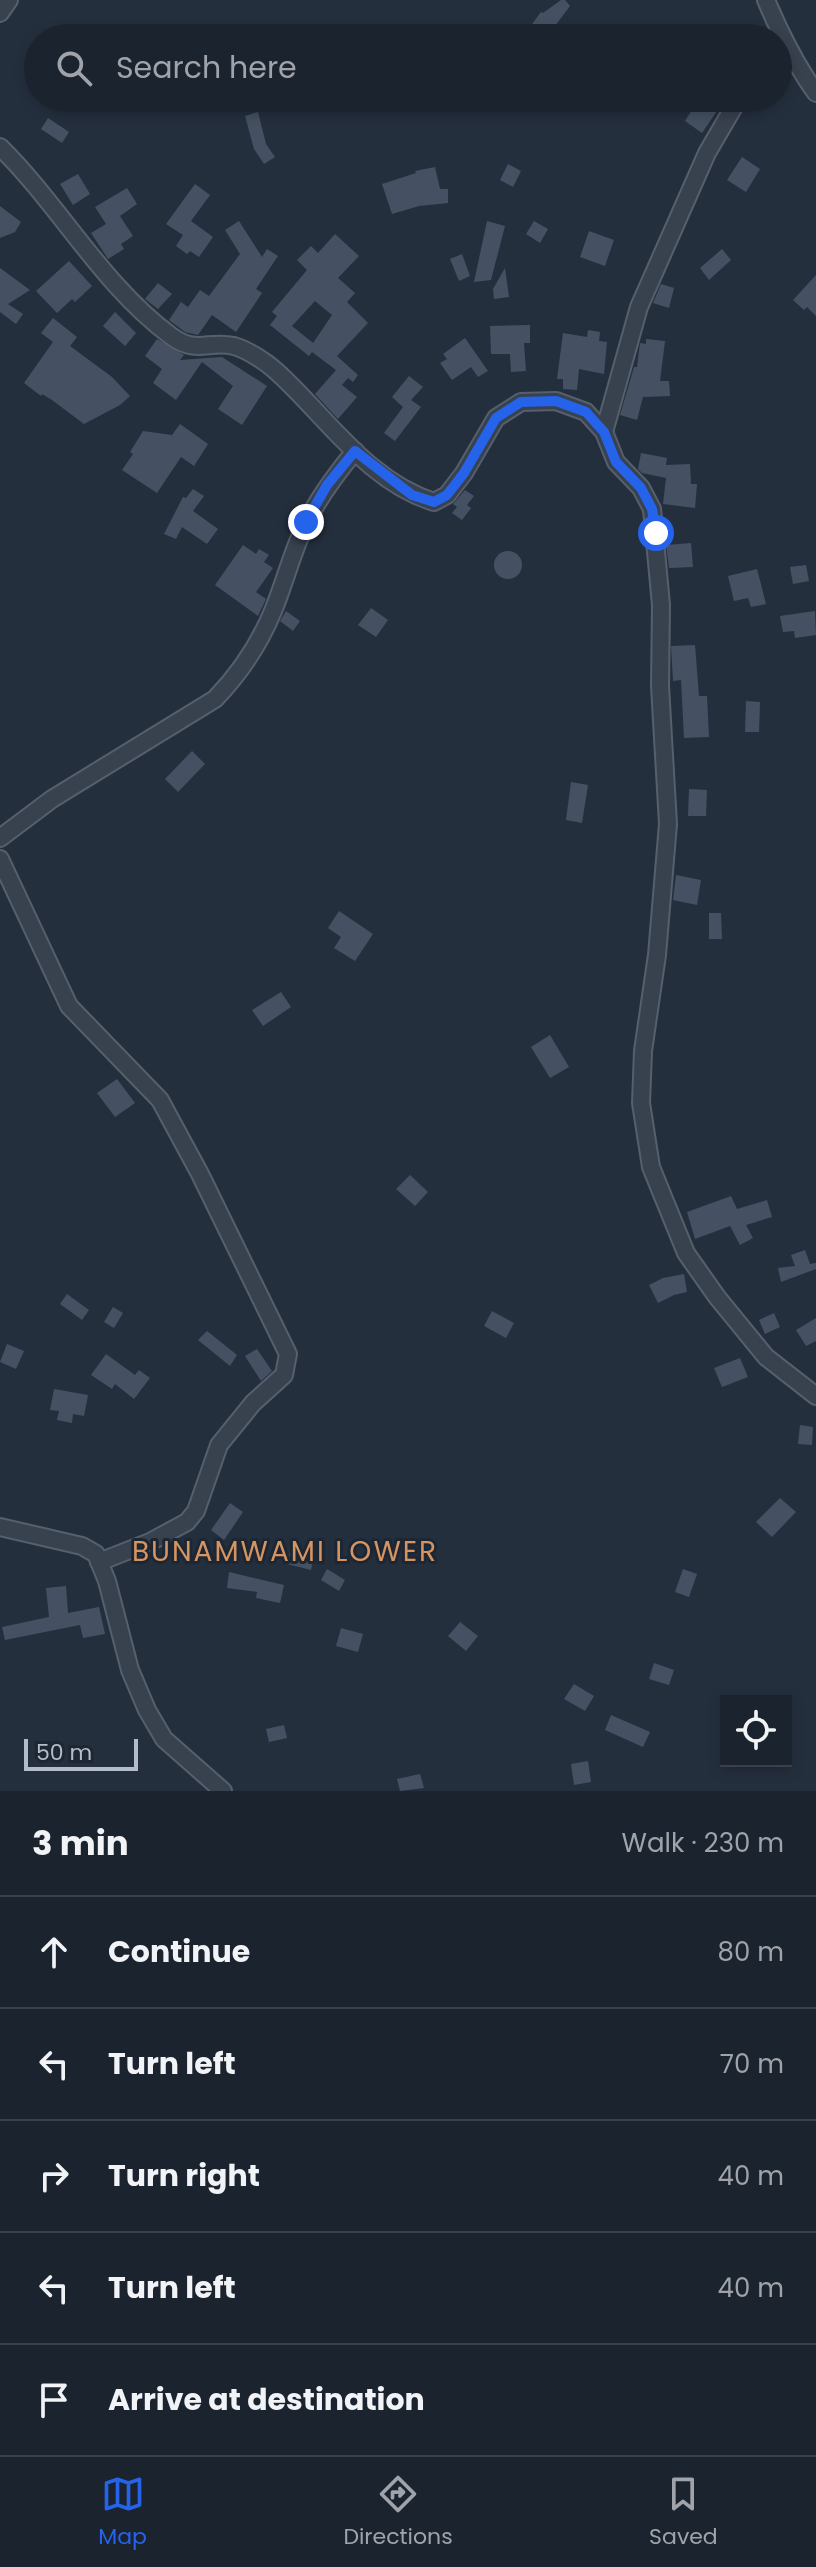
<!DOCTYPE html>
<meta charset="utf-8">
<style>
:root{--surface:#1b232e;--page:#282f3a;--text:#f1f3f6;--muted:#a0a4aa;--line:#39404a;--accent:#2563eb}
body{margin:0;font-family:Poppins,sans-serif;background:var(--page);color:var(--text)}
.controls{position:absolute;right:24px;bottom:24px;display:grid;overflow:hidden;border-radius:0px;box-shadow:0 4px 12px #0003}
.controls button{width:72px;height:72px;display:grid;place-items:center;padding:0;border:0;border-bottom:2px solid var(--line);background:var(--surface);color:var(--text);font:40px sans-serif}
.scale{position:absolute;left:24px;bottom:20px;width:114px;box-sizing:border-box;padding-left:8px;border:4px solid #b4bcc9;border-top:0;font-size:22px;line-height:28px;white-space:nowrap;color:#b4bcc9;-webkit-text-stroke:6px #1d2633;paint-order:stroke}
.stop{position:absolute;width:24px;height:24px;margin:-18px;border:6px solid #2563eb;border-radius:50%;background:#fff}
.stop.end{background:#2563eb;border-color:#fff;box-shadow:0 2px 8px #0008}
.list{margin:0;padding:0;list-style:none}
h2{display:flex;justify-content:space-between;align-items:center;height:104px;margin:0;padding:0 32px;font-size:34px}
h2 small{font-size:26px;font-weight:400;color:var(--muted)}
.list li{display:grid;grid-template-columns:52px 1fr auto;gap:24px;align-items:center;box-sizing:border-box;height:112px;padding:0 32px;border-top:2px solid var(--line)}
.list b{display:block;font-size:30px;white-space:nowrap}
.list em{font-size:26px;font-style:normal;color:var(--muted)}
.icon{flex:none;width:44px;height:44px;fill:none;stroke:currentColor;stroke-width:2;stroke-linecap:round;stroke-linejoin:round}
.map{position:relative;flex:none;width:816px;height:1791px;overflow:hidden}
.search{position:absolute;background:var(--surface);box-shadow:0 4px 12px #0003;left:24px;right:24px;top:24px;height:88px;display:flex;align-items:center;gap:20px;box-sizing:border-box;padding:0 28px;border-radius:44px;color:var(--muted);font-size:30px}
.sheet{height:664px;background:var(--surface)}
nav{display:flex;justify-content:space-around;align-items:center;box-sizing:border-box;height:112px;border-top:2px solid var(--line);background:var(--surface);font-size:22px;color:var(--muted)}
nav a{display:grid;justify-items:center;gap:4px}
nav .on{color:var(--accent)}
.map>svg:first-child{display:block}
.building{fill:#455162;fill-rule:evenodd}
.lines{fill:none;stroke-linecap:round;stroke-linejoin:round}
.minor-casing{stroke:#565f6c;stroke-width:20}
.minor{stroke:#38414e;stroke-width:16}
.route{stroke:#2563eb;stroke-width:10}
.labels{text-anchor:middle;stroke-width:6;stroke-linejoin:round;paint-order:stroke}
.quarter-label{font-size:28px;letter-spacing:2px;fill:#d59563;stroke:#1d2633}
</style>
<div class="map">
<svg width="816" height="1791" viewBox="0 0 816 1791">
<rect width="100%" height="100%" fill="#242f3e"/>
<g class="building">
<polygon points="561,0 565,0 570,6 546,38 536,38 527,31 541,12 543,13"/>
<polygon points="702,102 717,111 702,133 685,121 693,108 696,111"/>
<polygon points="258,112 266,144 275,157 264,164 254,149 245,116"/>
<polygon points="48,118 69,132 62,143 41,129"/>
<polygon points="742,157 760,169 746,192 727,180"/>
<polygon points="508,164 521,171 513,187 500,180"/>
<polygon points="435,167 440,189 448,189 448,203 419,206 392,214 382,184 416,173 415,171"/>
<polygon points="78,174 90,194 73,205 60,184"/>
<polygon points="195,184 210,195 191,221 213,237 199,257 190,251 187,254 176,246 183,235 166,224"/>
<polygon points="127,188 137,204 120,216 133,236 121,244 124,249 108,259 91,233 106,224 95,207"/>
<polygon points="0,206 21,222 15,232 0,238"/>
<polygon points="239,221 262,257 267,249 278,256 256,289 262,293 236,332 212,315 198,335 185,332 169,320 181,302 188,307 200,290 209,296 240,254 225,230"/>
<polygon points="487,221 505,226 491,280 474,282"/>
<polygon points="534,221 548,229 540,243 526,234"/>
<polygon points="589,231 614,240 605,266 580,257"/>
<path d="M335 234 359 256 338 278 355 293 347 302 368 323 337 356 358 375 353 382 348 378 342 385 357 397 338 419 315 394 336 370 312 352 309 356 270 325 277 316 272 312 307 270 297 260 311 246 318 253ZM315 301 332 315 313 343 292 326Z"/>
<polygon points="722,249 731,260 709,280 700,268"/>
<polygon points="462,254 470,276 459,281 450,259"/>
<polygon points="69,261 92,286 75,302 72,299 57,313 36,291"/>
<polygon points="0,268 30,290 8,304 23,314 16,324 0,312"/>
<polygon points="505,268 509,297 494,299 493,289"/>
<polygon points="816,275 816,316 807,307 804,310 793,300"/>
<polygon points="158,283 172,294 158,309 145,299"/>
<polygon points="661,284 674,288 669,308 653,303"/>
<polygon points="115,312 136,333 125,346 103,326"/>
<polygon points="53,318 77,337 70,346 112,377 130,396 120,405 84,424 52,400 42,394 41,396 24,383 53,342 41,333"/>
<polygon points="530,325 530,343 524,343 526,371 511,372 510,354 491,354 490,326"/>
<polygon points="588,330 600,332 599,341 607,342 604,374 579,369 577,390 563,389 563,379 557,379 563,333 587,337"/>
<polygon points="465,338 488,371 478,377 471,367 452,380 440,363 447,359 443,354"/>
<polygon points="157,339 184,355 180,360 222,357 267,386 242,425 218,409 233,386 202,362 176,400 153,383 162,369 145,356"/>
<polygon points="646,339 665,341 660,381 669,381 670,396 643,397 637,420 620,415 634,367 637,367 640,343 646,344"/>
<polygon points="409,376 423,387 411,400 421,407 395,441 384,433 403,407 392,397"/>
<polygon points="180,424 208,444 194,466 181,457 157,493 122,470 133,454 130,452 143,431 172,435"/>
<polygon points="641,453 667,458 666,465 690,464 691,484 697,484 695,508 663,504 666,478 642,473 638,469"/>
<polygon points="193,489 204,496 193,511 218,529 207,544 182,527 176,539 164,534 183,497 186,498"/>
<polygon points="465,490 474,496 467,505 471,508 462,520 452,513 457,507 453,504"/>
<polygon points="691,543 693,567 669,568 666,545"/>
<polygon points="243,545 256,554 259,549 269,555 264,562 273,568 256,592 266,599 258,616 215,585"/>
<circle cx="508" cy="565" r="14"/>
<polygon points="806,565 809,581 793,584 790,567"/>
<polygon points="757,569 766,604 751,607 748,598 734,601 728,576"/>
<polygon points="371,608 388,620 376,637 358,625"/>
<polygon points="286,611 300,621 293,631 280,621"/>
<polygon points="815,611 816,635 795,638 794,631 783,632 780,616"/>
<polygon points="695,645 699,696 707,696 709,737 684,738 681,680 673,681 671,646"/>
<polygon points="746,701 760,702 759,732 745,732"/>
<polygon points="192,751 205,764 178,792 165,779"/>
<polygon points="571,782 588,785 582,823 566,820"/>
<polygon points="689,789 707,790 706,816 688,816"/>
<polygon points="676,875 701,880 697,905 673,900"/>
<polygon points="339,911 373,934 355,961 334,948 341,937 328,928"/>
<polygon points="709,913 721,913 722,939 709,939"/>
<polygon points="281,992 291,1007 263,1026 252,1010"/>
<polygon points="550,1035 569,1067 550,1078 531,1047"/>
<polygon points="117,1079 135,1103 115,1117 97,1093"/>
<polygon points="410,1175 428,1192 415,1206 396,1189"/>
<polygon points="731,1196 737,1209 767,1200 772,1217 746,1225 753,1238 740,1245 730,1226 695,1239 687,1212"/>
<polygon points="805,1250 810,1264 816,1263 816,1269 781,1282 778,1268 795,1266 791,1255"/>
<polygon points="684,1274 687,1292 674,1295 658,1303 649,1285 663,1278"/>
<polygon points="67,1294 89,1310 82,1320 60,1304"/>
<polygon points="113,1307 123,1313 114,1328 104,1322"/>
<polygon points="492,1311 514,1323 506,1338 484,1326"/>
<polygon points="774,1313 780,1327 765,1334 759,1320"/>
<polygon points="816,1318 816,1341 806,1346 796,1330"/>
<polygon points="207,1331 237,1355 230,1366 198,1340"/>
<polygon points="7,1344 24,1351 16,1369 0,1362"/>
<polygon points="257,1349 272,1371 261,1381 245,1356"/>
<polygon points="106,1354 135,1375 139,1370 150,1378 134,1399 115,1384 112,1389 91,1375"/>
<polygon points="740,1358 748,1377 722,1387 714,1368"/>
<polygon points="54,1389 88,1395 84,1416 73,1414 72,1423 57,1420 59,1411 50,1410"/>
<polygon points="800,1425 813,1427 812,1445 798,1444"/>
<polygon points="780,1498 796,1512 772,1537 756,1522"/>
<polygon points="230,1503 243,1512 224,1540 211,1530"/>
<polygon points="290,1551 314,1556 311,1570 287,1564"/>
<polygon points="327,1569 345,1580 339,1591 321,1580"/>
<polygon points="683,1569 697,1574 689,1597 675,1592"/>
<polygon points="229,1572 284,1585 280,1603 256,1598 257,1592 227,1588"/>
<polygon points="66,1586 68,1613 99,1607 105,1634 83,1638 80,1625 5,1640 2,1627 49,1617 46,1588"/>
<polygon points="460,1622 478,1636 466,1651 448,1636"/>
<polygon points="341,1628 363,1634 358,1652 336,1646"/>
<polygon points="654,1663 674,1670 669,1685 649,1679"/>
<polygon points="574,1684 594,1696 585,1711 564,1699"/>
<polygon points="611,1715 650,1732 643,1747 605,1730"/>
<polygon points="284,1725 287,1738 269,1742 266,1729"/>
<polygon points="588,1761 591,1782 574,1785 571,1764"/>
<polygon points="420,1774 424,1788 400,1791 397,1779"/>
</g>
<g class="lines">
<g class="minor-casing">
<g id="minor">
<path d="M766 0C780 33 795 64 816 93"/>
<polyline points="0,13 9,0"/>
<path d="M0 147C60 206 102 285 171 336 197 355 208 340 234 346 248 350 266 362 276 371 326 416 367 481 434 502L447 495 464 473 496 418 521 402 556 401 586 412 604 432 616 462 641 488 652 509 661 605 660 686 668 824 657 955 643 1051 641 1103 651 1167 686 1253 717 1297 766 1357 816 1396"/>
<polyline points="604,432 639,307 707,153 739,98"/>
<path d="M0 838 52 799 215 699C240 673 259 645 273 611 285 582 292 552 306 523 319 497 336 474 355 451"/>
<polyline points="0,859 69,1006 160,1100 200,1174 288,1354 284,1375 253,1403 219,1445 196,1511 187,1522 150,1542 99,1562"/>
<polyline points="0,1527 82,1546 96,1554 107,1581 130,1670 147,1710 164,1739 223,1791"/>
</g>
</g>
<use href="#minor" class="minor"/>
</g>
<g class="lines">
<polyline class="route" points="306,522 327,485 355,451 412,495 434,502 447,495 464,473 496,418 521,402 556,401 586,412 604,432 616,462 641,488 652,509 656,533"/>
</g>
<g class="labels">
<g class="quarter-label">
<text x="285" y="1561">BUNAMWAMI LOWER</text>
</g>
</g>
</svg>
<div class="controls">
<button><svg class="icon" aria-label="locate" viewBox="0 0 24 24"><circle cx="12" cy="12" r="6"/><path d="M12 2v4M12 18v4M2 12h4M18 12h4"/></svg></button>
</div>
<div class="scale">50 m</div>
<div class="stop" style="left:656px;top:533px"></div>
<div class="stop end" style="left:306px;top:522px"></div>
<div class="search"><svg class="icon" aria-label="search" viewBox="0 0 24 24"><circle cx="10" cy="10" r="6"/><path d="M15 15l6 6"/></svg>Search here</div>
</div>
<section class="sheet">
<h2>3 min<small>Walk · 230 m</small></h2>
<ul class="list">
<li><svg class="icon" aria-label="ahead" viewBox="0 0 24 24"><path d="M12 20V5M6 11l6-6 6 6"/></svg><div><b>Continue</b></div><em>80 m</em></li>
<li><svg class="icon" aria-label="left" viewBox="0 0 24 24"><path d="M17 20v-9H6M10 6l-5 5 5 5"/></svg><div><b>Turn left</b></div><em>70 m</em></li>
<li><svg class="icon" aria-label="right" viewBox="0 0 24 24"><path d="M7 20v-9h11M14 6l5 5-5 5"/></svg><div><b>Turn right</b></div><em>40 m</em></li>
<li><svg class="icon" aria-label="left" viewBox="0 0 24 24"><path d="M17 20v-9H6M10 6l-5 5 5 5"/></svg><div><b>Turn left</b></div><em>40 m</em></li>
<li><svg class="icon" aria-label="arrive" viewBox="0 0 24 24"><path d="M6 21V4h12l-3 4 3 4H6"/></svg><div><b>Arrive at destination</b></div></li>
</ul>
</section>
<nav>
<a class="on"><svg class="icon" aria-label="map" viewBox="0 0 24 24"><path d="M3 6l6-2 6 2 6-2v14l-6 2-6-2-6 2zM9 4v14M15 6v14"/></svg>Map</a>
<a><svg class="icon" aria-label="directions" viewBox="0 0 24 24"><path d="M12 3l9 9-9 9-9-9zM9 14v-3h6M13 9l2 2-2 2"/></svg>Directions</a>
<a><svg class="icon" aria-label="saved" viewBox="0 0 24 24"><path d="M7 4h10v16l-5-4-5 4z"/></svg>Saved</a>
</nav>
